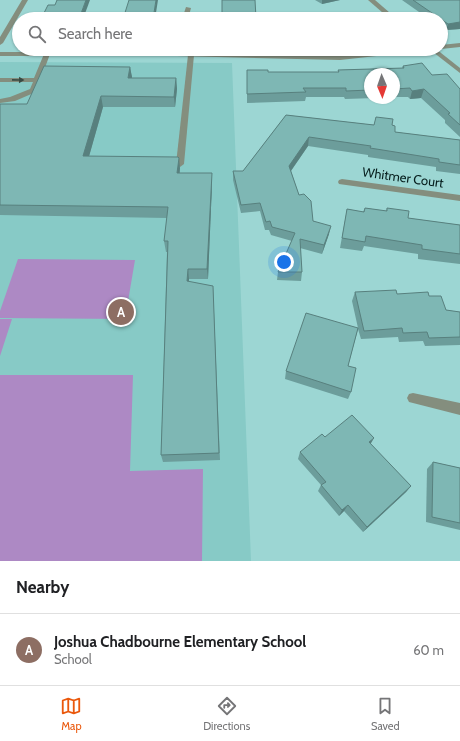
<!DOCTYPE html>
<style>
:root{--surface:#fff;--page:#f6f6f6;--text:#202124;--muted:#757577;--line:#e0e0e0;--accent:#ea580c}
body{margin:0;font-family:Cabin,sans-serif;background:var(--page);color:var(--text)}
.compass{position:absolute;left:364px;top:68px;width:36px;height:36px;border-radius:50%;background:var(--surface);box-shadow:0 1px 3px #0004;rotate:178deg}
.you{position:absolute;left:284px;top:262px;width:14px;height:14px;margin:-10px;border:3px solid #fff;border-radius:50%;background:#1a73e8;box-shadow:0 0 0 6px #1a73e833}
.badge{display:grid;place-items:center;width:26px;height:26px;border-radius:50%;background:var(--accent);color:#fff;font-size:13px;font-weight:700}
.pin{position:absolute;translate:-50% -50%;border:2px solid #fff;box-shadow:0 1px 4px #0006}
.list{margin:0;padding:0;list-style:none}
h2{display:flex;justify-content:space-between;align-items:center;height:52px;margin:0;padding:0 16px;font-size:17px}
h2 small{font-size:13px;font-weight:400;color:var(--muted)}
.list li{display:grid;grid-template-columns:26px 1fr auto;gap:12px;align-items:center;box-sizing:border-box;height:72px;padding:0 16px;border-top:1px solid var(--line)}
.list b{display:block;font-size:15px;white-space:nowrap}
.list p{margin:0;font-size:13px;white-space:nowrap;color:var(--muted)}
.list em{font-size:13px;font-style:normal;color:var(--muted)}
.icon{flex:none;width:22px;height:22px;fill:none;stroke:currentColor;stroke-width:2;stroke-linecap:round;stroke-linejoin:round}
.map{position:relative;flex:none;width:460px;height:561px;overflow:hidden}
.search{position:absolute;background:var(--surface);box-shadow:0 1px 3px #0004;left:12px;right:12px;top:12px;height:44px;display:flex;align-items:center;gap:10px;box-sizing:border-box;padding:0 14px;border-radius:22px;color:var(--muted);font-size:15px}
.sheet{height:124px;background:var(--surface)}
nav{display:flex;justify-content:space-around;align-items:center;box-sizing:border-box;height:56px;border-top:1px solid var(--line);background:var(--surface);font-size:11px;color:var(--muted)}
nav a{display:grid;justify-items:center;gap:2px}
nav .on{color:var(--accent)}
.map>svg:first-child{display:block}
.built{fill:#87cac6}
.green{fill:#ad89c4}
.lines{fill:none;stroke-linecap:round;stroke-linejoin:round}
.lane{fill:#848e7e;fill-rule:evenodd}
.street{fill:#848e7e;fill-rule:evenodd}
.wall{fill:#6c9d9b}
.shaded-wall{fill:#58807e}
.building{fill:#7eb7b4;stroke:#58807e}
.oneway{fill:#394b44}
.labels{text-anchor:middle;stroke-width:3.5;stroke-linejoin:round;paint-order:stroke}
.street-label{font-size:13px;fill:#071f1e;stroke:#9cd6d3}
</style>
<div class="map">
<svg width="460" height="561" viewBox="0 0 460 561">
<rect width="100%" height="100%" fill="#9cd6d3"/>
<polygon class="built" points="0,62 232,63 251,561 0,561"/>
<g class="green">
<polygon points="18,259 135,260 125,319 0,318 0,311"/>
<polygon points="0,319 12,319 0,356"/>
<polygon points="0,375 133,375 130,471 203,469 202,561 0,561"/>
</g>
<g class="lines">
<g class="lane">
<polygon points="47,52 50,54 36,92 15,101 0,103 0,99 10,97 30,89 33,82 0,82 0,78 34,78 44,54"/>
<polygon points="191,53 194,55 184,164 180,167 176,164 188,55"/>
</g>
<g class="street">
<polygon points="22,0 28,0 3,43 0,45 0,37"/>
<polygon points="368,0 375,0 397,19 390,19"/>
<polygon points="186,7 191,8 188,19 182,19"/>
<polygon points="460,43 460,47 441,49 441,45"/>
<polygon points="404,49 425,49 422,51 340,60 177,56 0,56 0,52 177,52 340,56"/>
<polygon points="429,49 436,49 460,68 460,73"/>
<polygon points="342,179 460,195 460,201 339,184 338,182 339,180"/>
<polygon points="413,393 460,403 460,415 409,402 407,398 409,394"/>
</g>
</g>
<g class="wall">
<polygon points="315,0 340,0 322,4"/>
<polygon points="402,0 460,0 460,29 446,30 441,27 441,19 429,19"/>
<polygon points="403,66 432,75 460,89 460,137 445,123 445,120 421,98 410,99 408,97 394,97 394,74 370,74 370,98 375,98 345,99 344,97 306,97 305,101 247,103 247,70 268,72 338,72 338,70 402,68"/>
<polygon points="130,67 132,78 176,78 177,89 175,107 103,107 89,156 180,168 180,173 212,184 208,279 189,279 189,282 213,286 220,460 163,462 161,455 167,252 166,252 164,241 167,218 0,215 0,104 27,104"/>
<polygon points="286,115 374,125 376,117 392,125 395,132 460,140 460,174 436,171 436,167 368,157 368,155 308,146 291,171 299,195 313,221 329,234 322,254 300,248 302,272 301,281 277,280 278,272 292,241 271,235 269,230 265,230 260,211 241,213 233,180 233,171 243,171"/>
<polygon points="365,208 386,211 387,208 408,218 460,225 460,264 418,259 418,254 364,246 362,251 340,248 347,209 363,212"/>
<polygon points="355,292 397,294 429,296 446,310 460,312 460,345 425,346 423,341 399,342 398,337 361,339 358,329 348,366 351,392 348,399 285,379 286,371 358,328 352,301"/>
<polygon points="325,437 370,444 411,486 406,492 363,532 344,511 339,516 318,491 321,485 298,459 300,452"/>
<polygon points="433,462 460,468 460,530 426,522 427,469"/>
</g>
<g class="shaded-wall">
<polygon points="86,0 90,0 83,19 79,19"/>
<polygon points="156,0 158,0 155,19 153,19"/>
<polygon points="322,0 340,0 322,4"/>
<polygon points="460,22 460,29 446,30 448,24"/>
<polygon points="130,67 132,77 129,88 128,78"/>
<polygon points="176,78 177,89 175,107 174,97"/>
<polygon points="424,89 421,98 410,99 412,91"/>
<polygon points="101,96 103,107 86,167 83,156"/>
<polygon points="309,137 308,146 288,175 289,166"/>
<polygon points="179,158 180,168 178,183 177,173"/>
<polygon points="212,173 212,184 208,279 207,269"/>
<polygon points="331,226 329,234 322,254 324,245"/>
<polygon points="188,269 189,279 188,291 187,281"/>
<polygon points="374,438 370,445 369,442"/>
<polygon points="411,486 406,492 363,532 367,527"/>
<polygon points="348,505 344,511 339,516 342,510"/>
</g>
<g class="building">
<polygon points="57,0 86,0 79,19 41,19 48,5 55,5"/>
<polygon points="129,0 156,0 153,19 123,19"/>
<polygon points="222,0 255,0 256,18 288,18 288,19 222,19"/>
<polygon points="413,0 460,0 460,22 448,24"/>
<rect x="295" y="17" width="22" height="2"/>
<polygon points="422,63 432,75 447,74 460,89 460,125 448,114 450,113 424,89 412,91 410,88 394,89 394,74 370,74 370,90 346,91 346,88 303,88 306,92 247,94 247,70 268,70 268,72 339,72 338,70 404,68 403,66"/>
<polygon points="44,66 130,67 128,78 176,78 174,97 101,96 83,156 178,157 179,158 177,173 212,173 207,269 188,269 187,281 213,286 219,453 161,455 168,241 164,241 168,207 0,205 0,104 27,104"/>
<polygon points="286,115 374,125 376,117 393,119 392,125 395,126 395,132 460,140 460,165 439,162 439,159 370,148 371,146 309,137 289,166 299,195 304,194 311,201 313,221 331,226 324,245 300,239 302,272 278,272 295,233 272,227 270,221 266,222 260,203 241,205 233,171 243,171"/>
<polygon points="365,208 387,211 387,208 409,211 408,218 460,225 460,254 422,249 422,245 366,236 365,242 342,238 347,209 364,212"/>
<polygon points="396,290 397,294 428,292 429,296 441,296 446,310 460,312 460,337 429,338 427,332 403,333 402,328 364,331 355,292"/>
<polygon points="306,313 358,328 348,366 356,368 351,392 286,371"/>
<polygon points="352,415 374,438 369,442 411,486 367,527 348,505 342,510 321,485 326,482 300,452 322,434 325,437"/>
<polygon points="433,462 460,468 460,523 432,517"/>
</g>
<defs><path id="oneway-solid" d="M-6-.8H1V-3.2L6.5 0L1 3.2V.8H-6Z"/></defs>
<use class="oneway" href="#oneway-solid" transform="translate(18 80) rotate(1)"/>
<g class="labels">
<g class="street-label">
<text transform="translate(403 177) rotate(8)" y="5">Whitmer Court</text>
</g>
</g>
</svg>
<svg class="compass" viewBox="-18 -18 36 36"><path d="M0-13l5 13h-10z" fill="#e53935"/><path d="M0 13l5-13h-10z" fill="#757577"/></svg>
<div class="you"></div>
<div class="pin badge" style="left:121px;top:312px;background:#8d6e63">A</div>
<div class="search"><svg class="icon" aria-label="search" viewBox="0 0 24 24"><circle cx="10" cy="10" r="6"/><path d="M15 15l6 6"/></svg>Search here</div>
</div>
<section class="sheet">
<h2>Nearby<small></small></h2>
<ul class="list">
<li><span class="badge" style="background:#8d6e63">A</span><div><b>Joshua Chadbourne Elementary School</b><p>School</p></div><em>60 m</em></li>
</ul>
</section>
<nav>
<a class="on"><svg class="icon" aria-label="map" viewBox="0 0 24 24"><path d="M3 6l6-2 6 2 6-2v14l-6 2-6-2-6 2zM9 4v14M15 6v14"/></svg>Map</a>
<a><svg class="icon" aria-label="directions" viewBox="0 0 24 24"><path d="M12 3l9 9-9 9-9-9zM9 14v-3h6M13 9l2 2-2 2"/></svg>Directions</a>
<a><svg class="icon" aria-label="saved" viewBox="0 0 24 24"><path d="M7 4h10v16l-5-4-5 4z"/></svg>Saved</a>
</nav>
